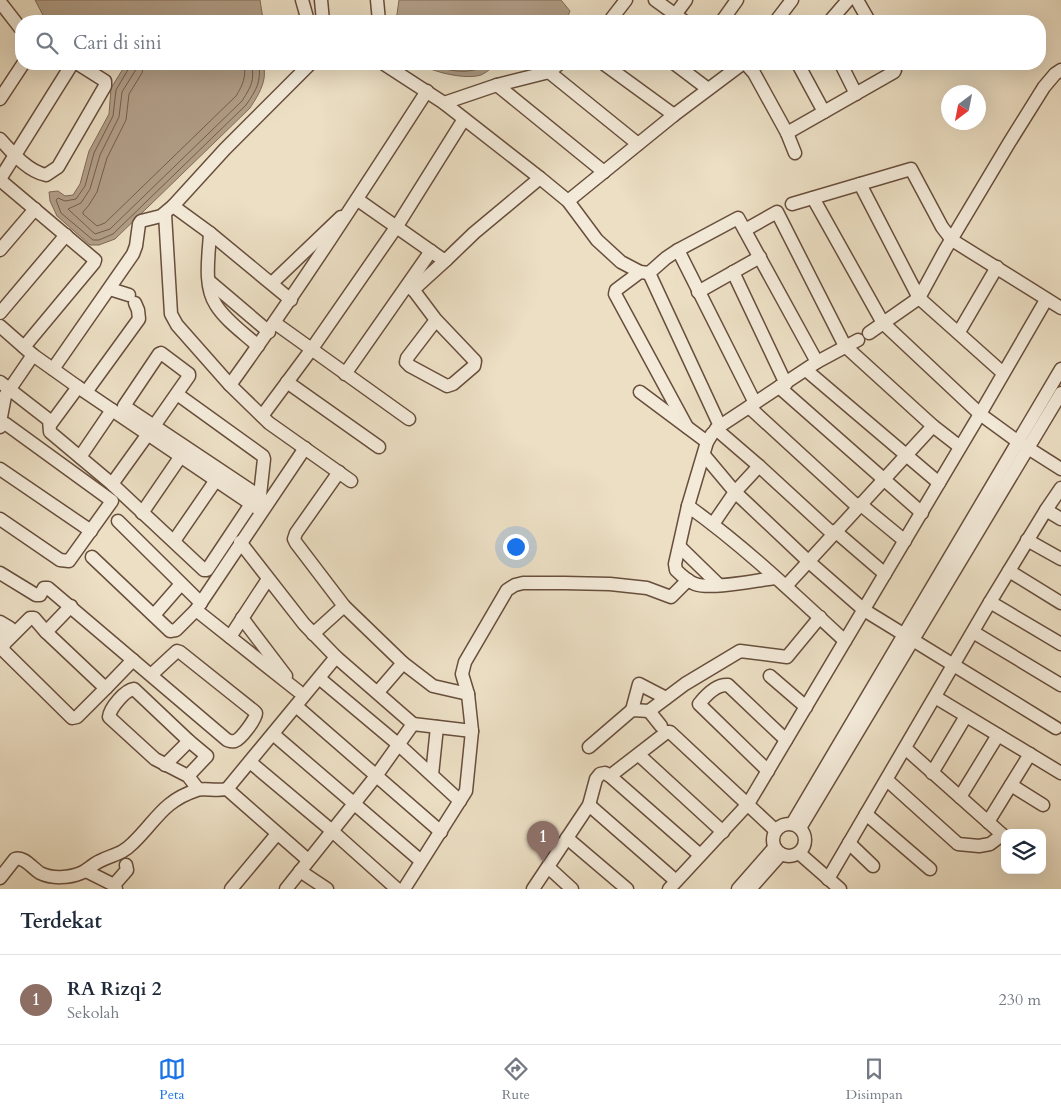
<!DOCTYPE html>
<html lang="id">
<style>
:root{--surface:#fff;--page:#f6f6f7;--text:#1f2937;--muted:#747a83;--line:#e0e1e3;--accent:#1a73e8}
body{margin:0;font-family:Cardo,serif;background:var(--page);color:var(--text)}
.controls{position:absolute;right:15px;bottom:15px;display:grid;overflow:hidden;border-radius:10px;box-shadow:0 5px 20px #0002}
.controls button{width:45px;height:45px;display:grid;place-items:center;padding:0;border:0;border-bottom:1px solid var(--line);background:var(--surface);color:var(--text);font:25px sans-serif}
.compass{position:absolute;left:941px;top:85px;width:45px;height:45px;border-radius:50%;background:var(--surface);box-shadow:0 5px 20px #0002;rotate:212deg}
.you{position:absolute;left:515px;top:546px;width:18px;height:18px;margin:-12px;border:4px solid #fff;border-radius:50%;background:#1a73e8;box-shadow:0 0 0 8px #1a73e833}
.badge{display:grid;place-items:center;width:32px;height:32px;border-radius:50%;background:var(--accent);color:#fff;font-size:16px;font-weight:700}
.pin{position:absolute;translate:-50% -41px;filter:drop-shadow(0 1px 2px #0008)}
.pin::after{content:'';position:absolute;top:26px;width:18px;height:15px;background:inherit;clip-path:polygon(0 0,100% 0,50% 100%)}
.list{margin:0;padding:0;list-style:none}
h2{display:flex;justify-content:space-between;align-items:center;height:65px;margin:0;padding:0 20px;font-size:21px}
h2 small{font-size:16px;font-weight:400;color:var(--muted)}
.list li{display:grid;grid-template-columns:32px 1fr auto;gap:15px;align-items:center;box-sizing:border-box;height:90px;padding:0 20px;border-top:1px solid var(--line)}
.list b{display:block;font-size:19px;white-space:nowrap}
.list p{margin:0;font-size:16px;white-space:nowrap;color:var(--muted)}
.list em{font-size:16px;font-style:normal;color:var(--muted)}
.icon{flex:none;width:28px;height:28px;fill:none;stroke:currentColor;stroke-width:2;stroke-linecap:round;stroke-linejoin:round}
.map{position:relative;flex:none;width:1061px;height:889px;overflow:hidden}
.search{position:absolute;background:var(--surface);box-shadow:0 5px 20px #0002;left:15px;right:15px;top:15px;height:55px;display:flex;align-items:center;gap:12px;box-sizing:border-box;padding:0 18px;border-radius:20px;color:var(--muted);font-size:19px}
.sheet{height:155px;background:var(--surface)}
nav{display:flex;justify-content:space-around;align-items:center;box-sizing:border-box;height:70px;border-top:1px solid var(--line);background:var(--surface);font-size:14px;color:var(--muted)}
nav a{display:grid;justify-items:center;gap:2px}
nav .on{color:var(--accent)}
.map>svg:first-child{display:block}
.water{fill:#b09d86;stroke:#826a56}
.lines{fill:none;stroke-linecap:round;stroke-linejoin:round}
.shore{stroke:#765d4a;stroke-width:1}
.minor-casing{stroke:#684e3c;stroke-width:15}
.minor{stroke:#f3ead9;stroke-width:12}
</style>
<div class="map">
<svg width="1061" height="889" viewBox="0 0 1061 889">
<rect width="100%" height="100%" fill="#ecdfc4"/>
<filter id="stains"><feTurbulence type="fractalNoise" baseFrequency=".004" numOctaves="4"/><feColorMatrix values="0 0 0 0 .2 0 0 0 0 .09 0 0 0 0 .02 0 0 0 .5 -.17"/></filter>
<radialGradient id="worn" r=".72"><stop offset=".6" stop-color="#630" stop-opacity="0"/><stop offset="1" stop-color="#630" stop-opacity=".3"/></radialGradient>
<g class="water">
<polygon points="35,0 260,0 263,19 259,21 46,21"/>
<polygon points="399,0 561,0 570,11 566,21 396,21"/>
<path d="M126 64H263C268 80 259 94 250 108L115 239 99 245H90L57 216 50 201 49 192 58 191 65 196 73 195 80 184 89 151 109 114 111 88Z"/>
<path d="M420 64H497C492 67 486 73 481 75 465 80 433 72 420 64Z"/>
</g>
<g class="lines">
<g class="shore">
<path d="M130 64 129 68 116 90 113 116 94 153 85 186 76 199 65 201 58 198 56 200 61 213 93 240H99L113 234 246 105C257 89 261 82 259 64"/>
<path d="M136 64 135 71 122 92 119 117 100 155 90 189 81 203 68 209 95 234 110 229 242 101C252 85 254 82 252 64"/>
<path d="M144 64 142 73 129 94 126 120 107 158 97 192 89 205 83 212V214L97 226 105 223 236 96C244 83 245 78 245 64"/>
<path d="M429 64C448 71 471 76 488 64"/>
</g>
<g class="minor-casing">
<g id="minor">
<polyline points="302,0 308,21"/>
<polyline points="321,0 323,21"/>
<polyline points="377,0 379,21"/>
<polyline points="655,0 684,21"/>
<polyline points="857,0 869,21"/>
<polyline points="0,2 21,29"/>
<polyline points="675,15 686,0"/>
<polyline points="617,21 612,18 626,0"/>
<polyline points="722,21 737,0"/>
<polyline points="776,21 792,0"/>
<polyline points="830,21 848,0"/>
<polyline points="384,64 444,103 540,178 568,201 597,240 621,262 640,272 649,273"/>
<polyline points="604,64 674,115"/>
<polyline points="675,64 708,89"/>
<polyline points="746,64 754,73 787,133 795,153"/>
<polyline points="798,64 824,112"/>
<polyline points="841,64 856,94"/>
<polyline points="549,72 638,144"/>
<polyline points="497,85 604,172"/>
<polyline points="0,99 23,64"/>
<polyline points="444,103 497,85 549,72 559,64"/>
<polyline points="787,133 894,72 895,70 893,64"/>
<path d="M0 139C12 152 27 171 46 175L58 167 105 86V81L78 64"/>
<polyline points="0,179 72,64"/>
<polyline points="0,180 95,260 94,263 24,347"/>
<polyline points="860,184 919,298 1003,373"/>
<polyline points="813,198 883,323 980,414 1017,441 1061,469"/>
<polyline points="358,200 442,259 446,260 474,233 540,178"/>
<polyline points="568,201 674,115 742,64"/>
<polyline points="792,204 911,169 942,227 952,240 1061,308"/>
<polyline points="173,206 210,233 291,300"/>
<polyline points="165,214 171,314 177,325 230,385 269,423 351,481"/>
<polyline points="745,230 777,212 845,346 933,426 960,447"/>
<path d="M210 233C209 255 203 285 216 305 226 321 245 334 258 346"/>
<polyline points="0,250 35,209"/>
<polyline points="678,250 755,403"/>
<polyline points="640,272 616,290 615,294 687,427"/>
<polyline points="733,272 786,384"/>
<polyline points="209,281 269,332"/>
<polyline points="272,283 341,217"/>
<polyline points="409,284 436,320 475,361 474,366 453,384 447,386 410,366 406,362 407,358 436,320"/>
<polyline points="110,289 129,295"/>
<polyline points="413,290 446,260"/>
<polyline points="698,292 760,257"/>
<polyline points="0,313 66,235"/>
<polyline points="275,323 409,419"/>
<polyline points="0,326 33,355 78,387 257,508"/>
<polyline points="959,332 997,267"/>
<polyline points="869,333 919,298 945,250 1009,143 1044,87 1055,74 1061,70"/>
<polyline points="53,369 133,254 136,246 139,224 141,221 161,216 173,206 225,149 310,64"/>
<polyline points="806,370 939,483"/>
<polyline points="345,374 431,251"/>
<polyline points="0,382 49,420 50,432 112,484 204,570 207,570 251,504"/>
<polyline points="287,382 379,447"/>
<path d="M230 385C299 289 363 190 427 91"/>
<polyline points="779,387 922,513"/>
<polyline points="86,392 139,319 138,310 135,303"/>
<polyline points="640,392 707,442"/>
<polyline points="177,394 263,456 264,459 259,504"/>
<polyline points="749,407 858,507"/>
<polyline points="262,416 311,350 397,226 464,119"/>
<polyline points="0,422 5,396 33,355"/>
<polyline points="50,425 78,387"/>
<polyline points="154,426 189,376 189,374 161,353 159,354 124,406 259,496"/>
<polyline points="720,426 649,273 666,258 678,250 738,218 817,362"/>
<polyline points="0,427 3,424 6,424 112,501 69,561 60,560 0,519"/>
<polyline points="716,429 759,466 833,534"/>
<polyline points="704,455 735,492 713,524"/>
<polyline points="80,457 112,410"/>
<polyline points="759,466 735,492 808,561 864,610 1056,728"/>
<polyline points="0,469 91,531"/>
<polyline points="339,472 296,533 294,539 296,543 344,606 403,663 433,686 468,694"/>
<polyline points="112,484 148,434"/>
<polyline points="860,504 905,541"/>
<path d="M688 506C744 546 794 594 845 641"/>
<polyline points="1046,510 1061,519"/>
<polyline points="142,513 181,456"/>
<polyline points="118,521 201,603"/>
<polyline points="835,531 885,574"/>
<polyline points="1027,540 1061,559"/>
<polyline points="174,541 216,480"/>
<polyline points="240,542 304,624 336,657 413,724"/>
<polyline points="680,547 719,585"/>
<polyline points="92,557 170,631 176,630 196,610 305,448"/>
<polyline points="1009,571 1061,603"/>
<path d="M0 573 36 595H40L44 588H48L227 740C230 741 231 742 235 741 241 739 256 719 256 713L254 711 180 652 177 651 151 675"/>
<path d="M776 578C757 580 712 590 695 584 687 581 681 575 676 570L675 564 688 506 707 442 712 434 720 426 817 362 858 340"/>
<polyline points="786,586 933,426"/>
<polyline points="990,602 1061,644"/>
<polyline points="71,606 46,632 100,683 106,688 133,660"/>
<polyline points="196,610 298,691"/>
<polyline points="154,615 181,584"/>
<polyline points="242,618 286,676"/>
<polyline points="0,622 10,628 0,638"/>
<polyline points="46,632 34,618 30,618 5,643 3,647 4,651 72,718 77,717 106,688"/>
<polyline points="973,632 1061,685"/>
<polyline points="313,634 344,606"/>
<polyline points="230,637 268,579"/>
<polyline points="770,676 806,707"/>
<polyline points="319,678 399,745 460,801"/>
<polyline points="378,692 403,663"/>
<polyline points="935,697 1061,773"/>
<polyline points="296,706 441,832"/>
<polyline points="632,710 639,684 666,698"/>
<polyline points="649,711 661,726"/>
<polyline points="273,734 421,861"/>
<polyline points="589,747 632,710 649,711 685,684 740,651 787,657 820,617"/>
<polyline points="905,748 1005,837"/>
<polyline points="639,755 723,832"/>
<polyline points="250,762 331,830 397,889"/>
<polyline points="165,765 189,741"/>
<path d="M768 771 699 704C706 695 716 684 728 685L786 740"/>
<polyline points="932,773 966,716"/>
<polyline points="432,775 437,727"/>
<path d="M188 776 207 756 189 741 134 689C125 690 110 708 109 717L155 759 188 776 198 789"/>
<polyline points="610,776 667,732 670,732 775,830"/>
<polyline points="887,780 958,844 979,846 990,844 1002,835"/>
<polyline points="1011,785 1043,805"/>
<polyline points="227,789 336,657"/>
<polyline points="960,797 998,735"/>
<polyline points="589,805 596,779 600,774 605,773 610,776 700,855"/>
<polyline points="866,814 930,869"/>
<polyline points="988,822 1030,754"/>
<circle cx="789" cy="840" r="16"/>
<polyline points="792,824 1061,369"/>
<polyline points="800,828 1061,393"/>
<polyline points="567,838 627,889"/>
<polyline points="849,843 873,866"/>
<polyline points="799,853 840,889"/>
<polyline points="548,867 572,889"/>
<polyline points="86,871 114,885 116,889"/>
<polyline points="300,871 327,889"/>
<path d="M0 878 15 859C24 856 32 868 40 873 52 879 69 878 81 873 88 870 93 864 100 861 114 854 121 855 133 843 156 821 163 801 197 790 202 788 218 791 227 789L308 860"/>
<polyline points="828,879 990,602 1046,510 1061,488"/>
<polyline points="114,885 127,870 126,865"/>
<polyline points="231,889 277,834"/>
<polyline points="286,889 376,776 413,724 472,731"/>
<polyline points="404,889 466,791 472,731 468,694 462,674 465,662 507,590 515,585 523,583 564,583 610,584 647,588 671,597 688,580"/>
<polyline points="533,889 589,805 676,881"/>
<polyline points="669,889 748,804 980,414 1046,300"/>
<polyline points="738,889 774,848"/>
<polyline points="750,889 781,854"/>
</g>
</g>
<use href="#minor" class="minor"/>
</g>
<rect width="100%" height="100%" filter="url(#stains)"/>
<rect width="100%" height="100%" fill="url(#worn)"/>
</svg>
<div class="controls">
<button><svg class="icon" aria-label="layers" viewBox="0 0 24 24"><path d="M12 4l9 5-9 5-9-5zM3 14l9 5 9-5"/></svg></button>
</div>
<svg class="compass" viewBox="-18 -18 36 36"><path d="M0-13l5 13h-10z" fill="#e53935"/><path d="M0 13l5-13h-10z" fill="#747a83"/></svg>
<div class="you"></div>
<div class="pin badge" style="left:543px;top:862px;background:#8d6e63">1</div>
<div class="search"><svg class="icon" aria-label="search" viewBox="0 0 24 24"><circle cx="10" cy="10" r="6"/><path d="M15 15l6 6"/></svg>Cari di sini</div>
</div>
<section class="sheet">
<h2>Terdekat<small></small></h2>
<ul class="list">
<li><span class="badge" style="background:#8d6e63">1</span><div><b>RA Rizqi 2</b><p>Sekolah</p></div><em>230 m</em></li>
</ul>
</section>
<nav>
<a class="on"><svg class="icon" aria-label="map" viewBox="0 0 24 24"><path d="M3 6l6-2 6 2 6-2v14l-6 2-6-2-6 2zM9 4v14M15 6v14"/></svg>Peta</a>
<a><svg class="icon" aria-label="directions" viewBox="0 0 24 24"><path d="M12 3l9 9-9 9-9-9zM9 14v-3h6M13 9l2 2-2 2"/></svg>Rute</a>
<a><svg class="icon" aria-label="saved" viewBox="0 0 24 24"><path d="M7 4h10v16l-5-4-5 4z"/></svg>Disimpan</a>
</nav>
